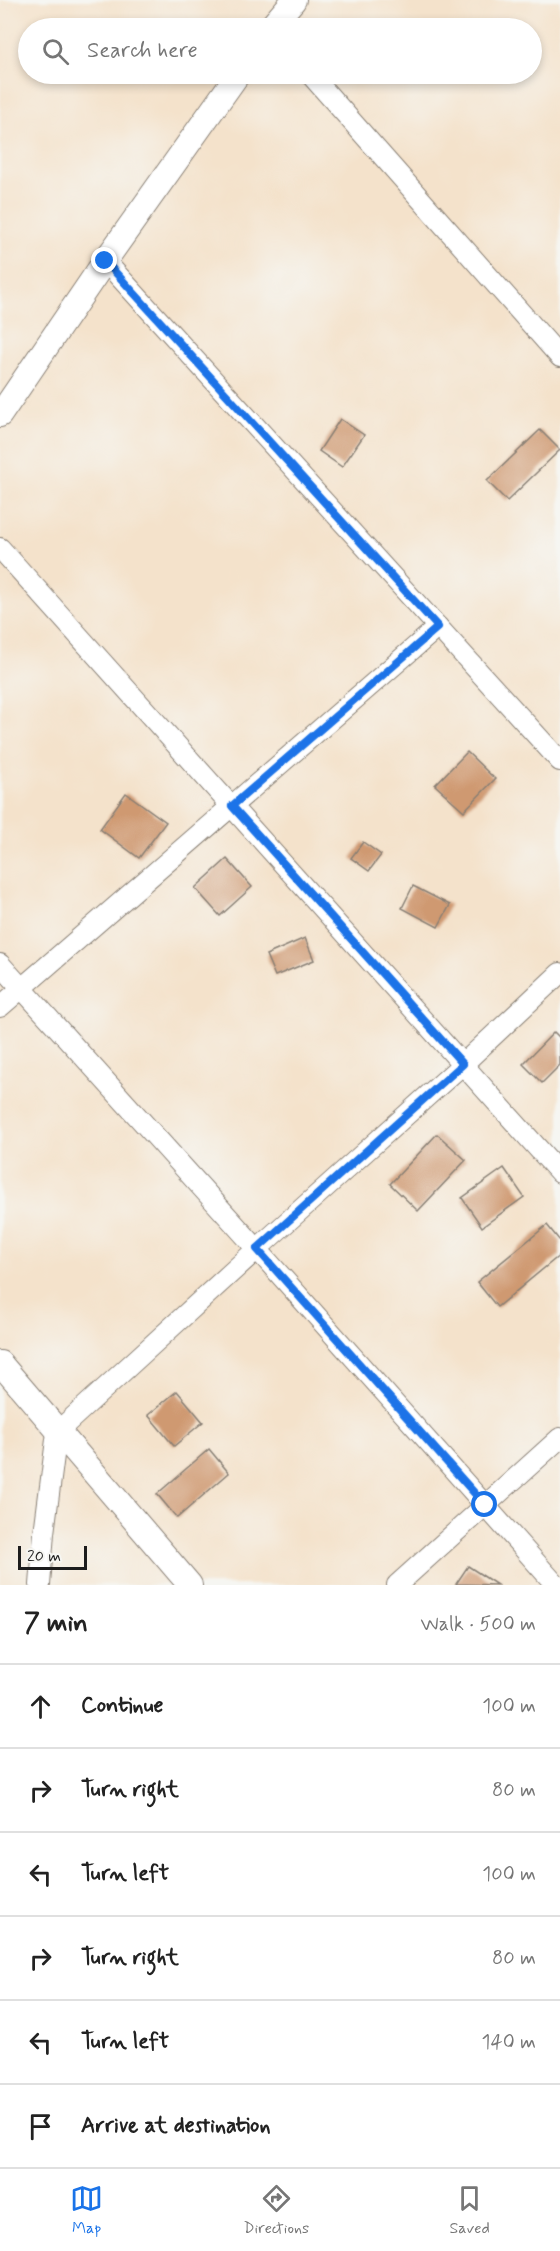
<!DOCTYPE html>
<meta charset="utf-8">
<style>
:root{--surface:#fff;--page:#f6f6f6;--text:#222;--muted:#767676;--line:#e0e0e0;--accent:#1a73e8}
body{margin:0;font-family:Mynerve,sans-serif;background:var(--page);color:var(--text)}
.scale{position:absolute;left:18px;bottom:15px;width:69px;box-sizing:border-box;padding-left:6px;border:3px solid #1c1c1c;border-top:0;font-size:16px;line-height:21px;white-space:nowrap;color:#1c1c1c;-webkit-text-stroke:4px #f6f6f2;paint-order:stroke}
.stop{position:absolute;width:18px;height:18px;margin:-14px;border:4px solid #1a73e8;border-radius:50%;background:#fff}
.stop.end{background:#1a73e8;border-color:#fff;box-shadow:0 2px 6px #0008}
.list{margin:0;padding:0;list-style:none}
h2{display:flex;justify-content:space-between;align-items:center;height:78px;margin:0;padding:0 24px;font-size:26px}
h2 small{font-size:20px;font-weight:400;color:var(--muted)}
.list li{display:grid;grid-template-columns:39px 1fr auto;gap:18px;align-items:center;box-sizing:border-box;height:84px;padding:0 24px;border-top:2px solid var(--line)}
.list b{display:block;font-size:22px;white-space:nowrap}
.list em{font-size:20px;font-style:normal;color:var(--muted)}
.icon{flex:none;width:33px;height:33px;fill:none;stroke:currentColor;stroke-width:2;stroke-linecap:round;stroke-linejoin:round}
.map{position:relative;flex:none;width:560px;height:1585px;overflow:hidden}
.search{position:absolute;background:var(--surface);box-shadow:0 3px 9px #0003;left:18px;right:18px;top:18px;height:66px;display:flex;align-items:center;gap:15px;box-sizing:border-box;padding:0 21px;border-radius:33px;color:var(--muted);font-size:22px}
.sheet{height:582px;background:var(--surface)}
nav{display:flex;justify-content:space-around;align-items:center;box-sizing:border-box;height:84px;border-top:2px solid var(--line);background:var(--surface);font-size:16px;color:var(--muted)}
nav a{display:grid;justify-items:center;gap:3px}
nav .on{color:var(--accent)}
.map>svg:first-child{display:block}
.building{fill:#cf9971}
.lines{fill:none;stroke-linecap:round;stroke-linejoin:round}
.minor-casing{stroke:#887f74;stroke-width:22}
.tertiary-casing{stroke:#887f74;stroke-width:26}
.minor{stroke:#fff;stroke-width:20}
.tertiary{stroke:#fff;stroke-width:24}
.route{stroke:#1a73e8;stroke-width:8}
</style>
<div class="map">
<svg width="560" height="1585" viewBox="0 0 560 1585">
<rect width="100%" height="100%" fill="#f6f6f2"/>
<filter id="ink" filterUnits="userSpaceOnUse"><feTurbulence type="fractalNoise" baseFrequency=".0167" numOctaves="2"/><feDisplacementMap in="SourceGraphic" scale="12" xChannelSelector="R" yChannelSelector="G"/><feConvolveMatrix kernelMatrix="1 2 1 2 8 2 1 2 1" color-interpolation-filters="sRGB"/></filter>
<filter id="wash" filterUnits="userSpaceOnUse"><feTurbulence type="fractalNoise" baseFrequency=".008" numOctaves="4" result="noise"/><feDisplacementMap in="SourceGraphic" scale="24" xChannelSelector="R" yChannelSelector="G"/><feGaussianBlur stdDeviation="1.35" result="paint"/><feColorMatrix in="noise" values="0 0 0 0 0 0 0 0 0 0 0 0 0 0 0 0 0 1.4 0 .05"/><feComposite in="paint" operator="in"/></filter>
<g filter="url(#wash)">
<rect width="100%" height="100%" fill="#f4e2cb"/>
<g id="blocks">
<g class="building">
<polygon points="340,419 364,435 342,467 319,451"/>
<polygon points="540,430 560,450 507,501 487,481"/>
<polygon points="467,752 495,779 464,811 435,785"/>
<polygon points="126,793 166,822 139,858 100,829"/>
<polygon points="363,842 381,855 369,871 351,858"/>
<polygon points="227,859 252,887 220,916 195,888"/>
<polygon points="413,886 450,905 438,927 402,908"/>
<polygon points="305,938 314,960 275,976 266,955"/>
<polygon points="554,1032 560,1038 560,1065 542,1083 523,1064"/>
<polygon points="437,1134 466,1160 418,1211 390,1184"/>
<polygon points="504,1168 524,1197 482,1227 462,1198"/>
<polygon points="547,1225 560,1241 560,1255 497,1307 477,1282"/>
<polygon points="177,1391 203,1422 174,1446 148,1415"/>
<polygon points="209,1449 229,1473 177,1518 157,1494"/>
<polygon points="468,1566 497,1585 456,1584"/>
</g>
</g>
</g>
<g filter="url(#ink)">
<use href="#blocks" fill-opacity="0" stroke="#887f74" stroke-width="1.5"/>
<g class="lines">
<g class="minor-casing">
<g id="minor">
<polyline points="310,74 560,357"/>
<polyline points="105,261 560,761"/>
<polyline points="0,548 560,1173"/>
<polyline points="0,964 257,1249 556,1585"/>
<polyline points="0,1007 438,627"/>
<polyline points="40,1585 44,1533 57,1432 257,1249 463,1064 560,973"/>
<polyline points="397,1585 560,1438"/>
</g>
</g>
<g class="tertiary-casing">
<g id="tertiary">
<polyline points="270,28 294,0"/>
<polyline points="0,415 105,261 238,74"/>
<polyline points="0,1363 190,1585"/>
</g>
</g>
<use href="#minor" class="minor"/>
<use href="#tertiary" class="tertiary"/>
</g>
</g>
<g class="lines" filter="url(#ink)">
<polyline class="route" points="105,261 438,627 232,806 463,1064 257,1249 485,1505"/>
</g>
</svg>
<div class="scale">20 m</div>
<div class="stop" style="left:485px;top:1505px"></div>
<div class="stop end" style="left:105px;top:261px"></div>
<div class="search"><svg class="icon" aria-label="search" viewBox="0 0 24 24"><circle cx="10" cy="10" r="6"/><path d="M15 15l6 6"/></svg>Search here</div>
</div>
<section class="sheet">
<h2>7 min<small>Walk · 500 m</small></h2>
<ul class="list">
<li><svg class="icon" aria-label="ahead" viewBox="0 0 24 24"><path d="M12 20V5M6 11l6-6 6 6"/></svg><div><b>Continue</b></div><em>100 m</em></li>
<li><svg class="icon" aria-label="right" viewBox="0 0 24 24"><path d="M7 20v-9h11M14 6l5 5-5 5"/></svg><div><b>Turn right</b></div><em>80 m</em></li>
<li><svg class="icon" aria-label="left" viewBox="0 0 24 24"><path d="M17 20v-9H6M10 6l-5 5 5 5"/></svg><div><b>Turn left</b></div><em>100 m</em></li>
<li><svg class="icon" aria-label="right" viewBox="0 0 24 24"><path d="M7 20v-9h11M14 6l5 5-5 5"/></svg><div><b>Turn right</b></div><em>80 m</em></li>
<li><svg class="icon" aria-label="left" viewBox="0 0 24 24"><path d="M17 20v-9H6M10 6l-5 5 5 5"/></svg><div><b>Turn left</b></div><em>140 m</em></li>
<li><svg class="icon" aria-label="arrive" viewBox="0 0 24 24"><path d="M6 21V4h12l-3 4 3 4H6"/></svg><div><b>Arrive at destination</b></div></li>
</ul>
</section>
<nav>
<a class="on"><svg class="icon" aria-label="map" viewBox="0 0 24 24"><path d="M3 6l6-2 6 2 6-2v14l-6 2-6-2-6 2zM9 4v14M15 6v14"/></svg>Map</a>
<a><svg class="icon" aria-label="directions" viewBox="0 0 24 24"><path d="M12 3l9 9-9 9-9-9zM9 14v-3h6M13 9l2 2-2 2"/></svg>Directions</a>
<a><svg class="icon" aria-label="saved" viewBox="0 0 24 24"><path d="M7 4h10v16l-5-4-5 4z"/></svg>Saved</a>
</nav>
